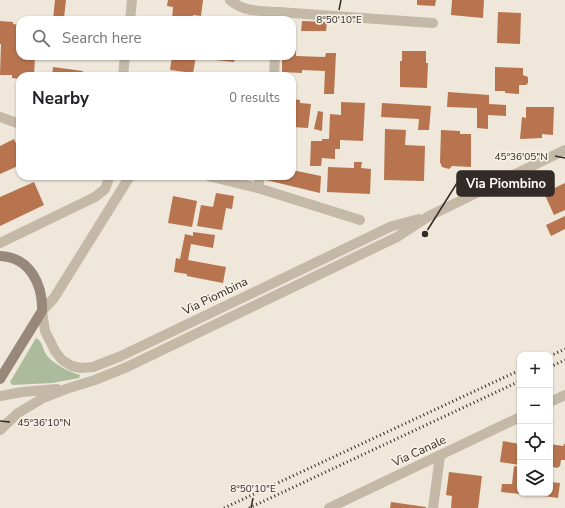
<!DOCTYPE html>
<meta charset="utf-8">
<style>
:root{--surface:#fff;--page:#f2f2f2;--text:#202124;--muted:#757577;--line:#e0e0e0}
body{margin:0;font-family:"Nunito Sans",sans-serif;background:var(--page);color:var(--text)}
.controls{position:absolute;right:12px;bottom:12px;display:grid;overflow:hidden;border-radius:8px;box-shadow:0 1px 3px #0004}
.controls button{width:36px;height:36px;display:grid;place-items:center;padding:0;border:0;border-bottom:1px solid var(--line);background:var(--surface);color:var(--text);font:20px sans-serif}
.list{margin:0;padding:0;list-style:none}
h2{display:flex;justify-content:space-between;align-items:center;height:52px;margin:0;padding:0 16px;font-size:17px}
h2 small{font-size:13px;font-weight:400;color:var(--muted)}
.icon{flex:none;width:22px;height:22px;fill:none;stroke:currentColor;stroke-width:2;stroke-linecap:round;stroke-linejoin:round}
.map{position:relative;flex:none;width:565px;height:508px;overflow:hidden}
.search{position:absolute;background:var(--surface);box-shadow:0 1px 3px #0004;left:16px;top:16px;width:280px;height:44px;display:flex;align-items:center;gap:10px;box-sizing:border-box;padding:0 14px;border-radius:12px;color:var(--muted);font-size:15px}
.panel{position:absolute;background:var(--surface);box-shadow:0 1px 3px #0004;left:16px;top:72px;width:280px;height:108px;border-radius:12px}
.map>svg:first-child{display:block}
.green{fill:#acbb9c}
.building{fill:#b7744e}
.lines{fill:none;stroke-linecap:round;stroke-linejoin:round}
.minor{stroke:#c4b8a7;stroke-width:10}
.tertiary{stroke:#c4b8a7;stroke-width:10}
.secondary{stroke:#978879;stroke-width:10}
.rail{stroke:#322b27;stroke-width:3;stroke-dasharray:1 3;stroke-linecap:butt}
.ticks{fill:none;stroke:#322b27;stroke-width:1.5}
.labels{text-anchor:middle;stroke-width:3.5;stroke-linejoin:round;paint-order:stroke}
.street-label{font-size:12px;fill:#322b27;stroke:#f6f0e5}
.ticks-label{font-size:10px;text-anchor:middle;fill:#322b27;stroke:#f6f0e5;stroke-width:3.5;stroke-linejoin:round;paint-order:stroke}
.leader{fill:none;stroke:#322b27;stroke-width:1.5}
.callout-dot{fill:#322b27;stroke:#f6f0e5;stroke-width:1.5}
.callout{fill:#322b27;stroke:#322b27;stroke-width:1.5}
.callout-label{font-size:13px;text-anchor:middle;font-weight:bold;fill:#fff}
</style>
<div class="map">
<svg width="565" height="508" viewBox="0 0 565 508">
<rect width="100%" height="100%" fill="#eee7da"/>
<path class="green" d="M36 338C43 341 43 352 48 357 57 366 68 371 80 375L79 378 52 383 12 385 10 382Z"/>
<g class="building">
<polygon points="55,0 66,0 64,18 68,18 67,20 53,20"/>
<polygon points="168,0 203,0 201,16 193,15 192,20 172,20 173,7 167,6"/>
<polygon points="417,0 436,0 435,6 417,5"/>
<polygon points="452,0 484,0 483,18 451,15"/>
<polygon points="498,12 521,13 520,44 497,43"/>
<polygon points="0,21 13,22 13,24 20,25 20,56 35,56 34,76 20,76 20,79 12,78 12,75 0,75 1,44 0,44"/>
<polygon points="302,21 327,22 326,31 301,31"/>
<polygon points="292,50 296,50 296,56 325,57 326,53 336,53 334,94 324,94 325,71 302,70 302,73 282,72 282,56 292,56"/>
<polygon points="402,51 426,51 426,63 428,63 427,88 400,87 400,61 402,61"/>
<polygon points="172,56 196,56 193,73 170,70"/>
<polygon points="206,56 235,56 234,62 205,59"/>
<polygon points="53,67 83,71 82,74 89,76 52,76"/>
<polygon points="495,67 523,68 523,75 528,77 528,83 526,85 519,85 519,94 505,93 505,91 495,91"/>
<polygon points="448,92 489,95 489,104 506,105 506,116 488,115 488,129 477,128 477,108 447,107"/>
<polygon points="292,99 300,100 300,103 311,104 308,128 292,127"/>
<polygon points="341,102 365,103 363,141 340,140 340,149 335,149 335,159 322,158 321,166 310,166 311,141 322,141 322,139 329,139 330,114 341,115"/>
<polygon points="382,103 431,106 429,130 418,130 419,119 381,117"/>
<polygon points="526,107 554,107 553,135 542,134 542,138 520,139 522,117 526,118"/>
<polygon points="318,111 323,112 322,131 314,129"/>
<polygon points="385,129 406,130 405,145 425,146 424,181 384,180"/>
<polygon points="441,130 460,131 460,134 471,134 471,167 452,166 449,169 442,167 440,162"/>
<polygon points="14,139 20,152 20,165 0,174 0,146"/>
<polygon points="354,162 362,162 361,168 371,169 370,194 327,192 328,167 354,168"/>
<polygon points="292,170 321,176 320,193 266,180 267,176 292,176"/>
<polygon points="34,182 44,205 0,226 0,197"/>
<polygon points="565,183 565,210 554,215 544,193"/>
<polygon points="216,193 234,196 232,209 226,208 222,230 197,226 201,205 213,207"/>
<polygon points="173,196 197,201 192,227 168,223"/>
<polygon points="565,216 565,229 551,236 546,225"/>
<polygon points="193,232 215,235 213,248 191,244 188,260 226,267 223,283 187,276 187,274 174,272 176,258 180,259 185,234 193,236"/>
<polygon points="503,441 520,444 520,465 500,462"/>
<polygon points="550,444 563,446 564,444 565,444 565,460 561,460 560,466 557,468 553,467 550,464"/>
<polygon points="514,466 520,467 520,494 501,492 502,484 512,484"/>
<polygon points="449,472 482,476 478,508 451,508 452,496 446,495"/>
<polygon points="550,482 560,483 558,498 529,494 550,493"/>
<polygon points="391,502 426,507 426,508 390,508"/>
</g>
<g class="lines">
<g class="minor">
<path d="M230 0C243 12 261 11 278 12"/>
<polyline points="130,20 132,0"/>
<polyline points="277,20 278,12 433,23"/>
<polyline points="123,76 125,56"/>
<polyline points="274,76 275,56"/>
<polyline points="0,117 20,124"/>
<polyline points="208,176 258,188 360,220"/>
<polyline points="258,188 260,176"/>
<polyline points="0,243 95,197 105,189 110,176"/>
<polyline points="42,311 54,298 130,176"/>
<polyline points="550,402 565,395"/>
<polyline points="329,508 520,417"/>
<polyline points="433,508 440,456"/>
</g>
<g class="tertiary">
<polyline points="42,311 45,331 55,351 62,360 72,366 81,368 93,367 121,356 392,226 419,219"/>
<polyline points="0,396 22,392 57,389"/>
<polyline points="0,430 18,413 43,398 66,389 95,380 127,367 397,237 429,216 565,150"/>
</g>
<path class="secondary" d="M0 256C30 257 43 285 42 311L0 379"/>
<g class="rail">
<polyline points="550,356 565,349"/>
<polyline points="550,367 565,360"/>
<polyline points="224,508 520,370"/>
<polyline points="249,508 520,381"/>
</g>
</g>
<path class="ticks" d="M339 10 341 0M555 156 565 158M0 421 10 422M251 508 253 498"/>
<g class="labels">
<g class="street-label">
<text transform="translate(215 296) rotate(-26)" y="4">Via Piombina</text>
<text transform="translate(419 451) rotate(-25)" y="4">Via Canale</text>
</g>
</g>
<g class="ticks-label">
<text x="339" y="23">8°50'10"E</text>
<text x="521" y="160">45°36'05"N</text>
<text x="44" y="426">45°36'10"N</text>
<text x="253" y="492">8°50'10"E</text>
</g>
<path class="leader" d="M425 234L457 183"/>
<circle class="callout-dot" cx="425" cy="234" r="4"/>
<rect class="callout" x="457" y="171" width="97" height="25" rx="4"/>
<g class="callout-label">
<text x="506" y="188">Via Piombino</text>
</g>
</svg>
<div class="controls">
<button>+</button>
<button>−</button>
<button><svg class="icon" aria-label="locate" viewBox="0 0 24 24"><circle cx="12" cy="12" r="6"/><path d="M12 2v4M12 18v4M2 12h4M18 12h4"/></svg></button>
<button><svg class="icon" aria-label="layers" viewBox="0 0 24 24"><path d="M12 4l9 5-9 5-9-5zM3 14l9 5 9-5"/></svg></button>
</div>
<div class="search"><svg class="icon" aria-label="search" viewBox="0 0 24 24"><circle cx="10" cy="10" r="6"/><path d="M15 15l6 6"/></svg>Search here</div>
<section class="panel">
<h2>Nearby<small>0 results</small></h2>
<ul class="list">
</ul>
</section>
</div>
